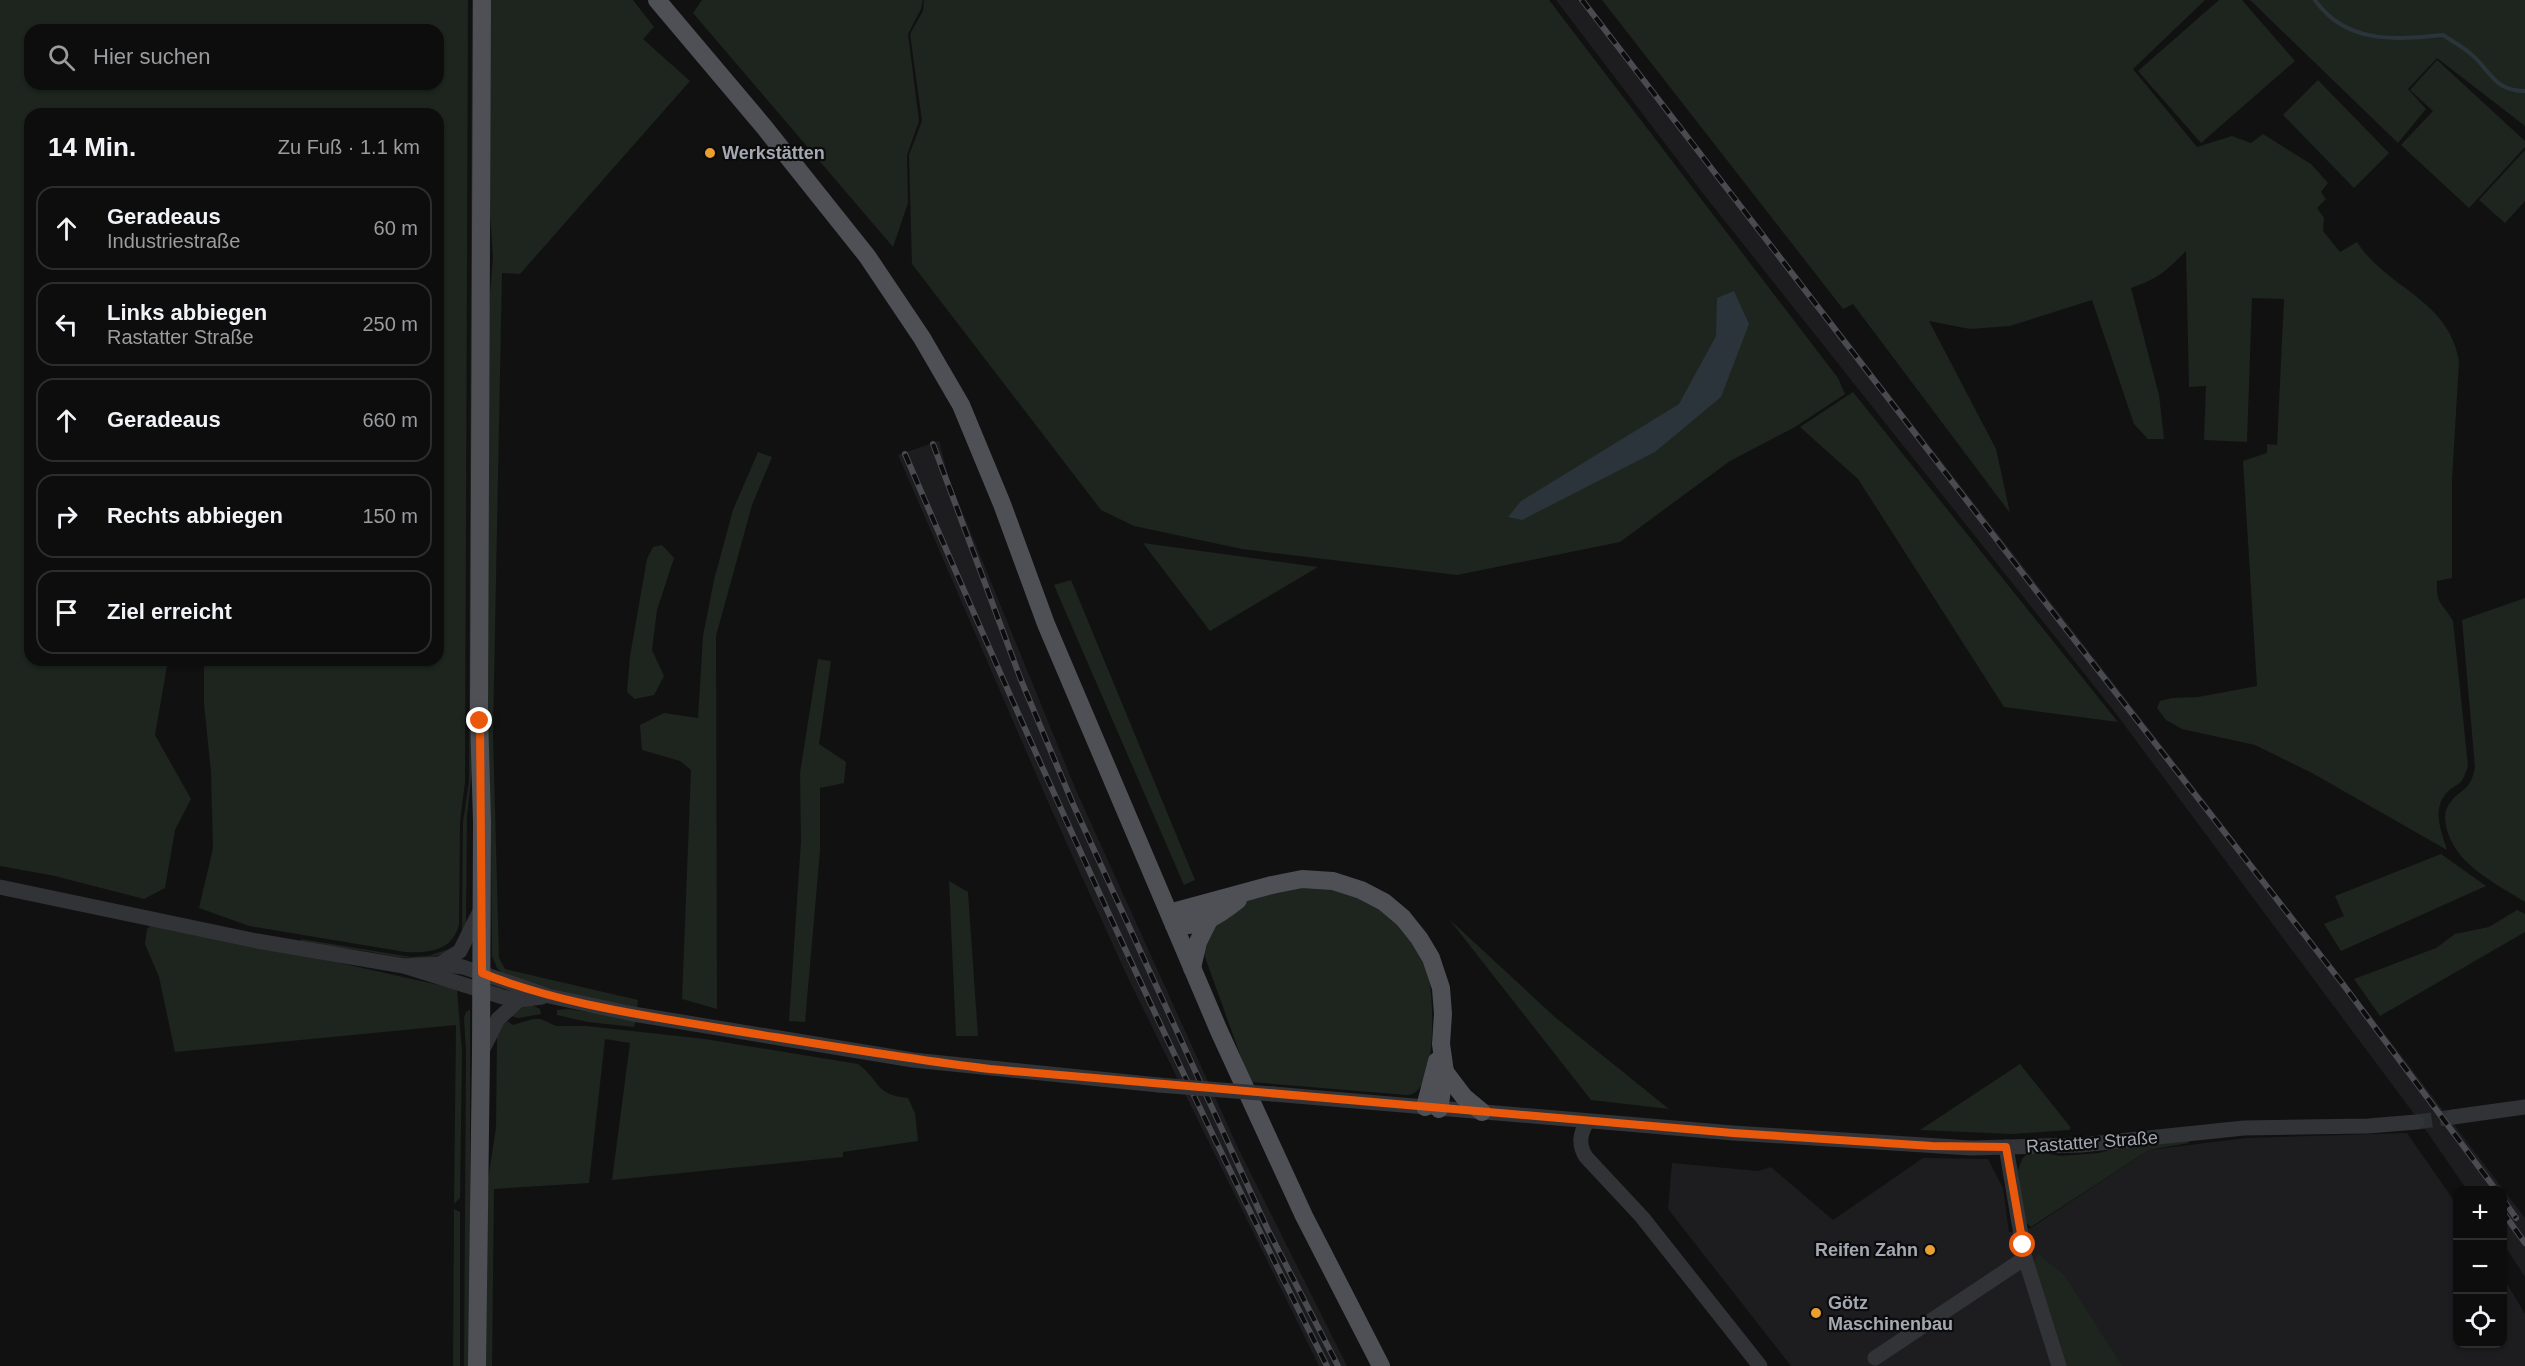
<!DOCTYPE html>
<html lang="de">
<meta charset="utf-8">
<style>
:root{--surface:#0d0d0e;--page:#1b1b1c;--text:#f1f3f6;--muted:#9a9c9e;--line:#2d2d2e}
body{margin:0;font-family:Helvetica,sans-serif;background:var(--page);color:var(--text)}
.controls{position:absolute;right:18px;bottom:18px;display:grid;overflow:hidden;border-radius:12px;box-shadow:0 2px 4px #0004}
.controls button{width:54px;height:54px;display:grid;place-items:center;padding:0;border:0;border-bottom:2px solid var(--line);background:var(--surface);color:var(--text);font:30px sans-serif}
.stop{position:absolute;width:18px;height:18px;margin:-14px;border:4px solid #ea580c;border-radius:50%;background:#fff}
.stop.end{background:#ea580c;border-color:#fff;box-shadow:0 2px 6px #0008}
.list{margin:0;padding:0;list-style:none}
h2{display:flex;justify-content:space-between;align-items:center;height:78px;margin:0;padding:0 24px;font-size:26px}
h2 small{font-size:20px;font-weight:400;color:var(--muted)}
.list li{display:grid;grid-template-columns:39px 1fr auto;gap:18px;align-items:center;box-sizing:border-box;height:84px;margin:0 12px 12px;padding:0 12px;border:2px solid var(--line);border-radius:18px}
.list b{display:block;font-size:22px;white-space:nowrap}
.list p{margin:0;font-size:20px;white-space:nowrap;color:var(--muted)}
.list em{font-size:20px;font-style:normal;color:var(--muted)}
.icon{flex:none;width:33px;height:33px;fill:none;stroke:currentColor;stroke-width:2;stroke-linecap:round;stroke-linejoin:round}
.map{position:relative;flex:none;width:2525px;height:1366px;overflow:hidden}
.search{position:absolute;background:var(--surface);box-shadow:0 2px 4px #0004;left:24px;top:24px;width:420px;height:66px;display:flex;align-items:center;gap:15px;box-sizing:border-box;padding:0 21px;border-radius:18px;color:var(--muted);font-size:22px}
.panel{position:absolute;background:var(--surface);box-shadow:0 2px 4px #0004;left:24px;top:108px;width:420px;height:558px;border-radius:18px}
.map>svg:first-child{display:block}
.built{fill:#1d1d1f}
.green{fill:#1d251e;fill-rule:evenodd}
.water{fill:#2b343a}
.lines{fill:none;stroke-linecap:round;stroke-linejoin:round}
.stream{stroke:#2b343a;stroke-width:4}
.minor-tunnel{stroke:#2e2f32;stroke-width:15;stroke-dasharray:15 8;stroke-linecap:butt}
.minor{stroke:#323337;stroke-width:15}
.major{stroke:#4e5056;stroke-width:18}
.rail-casing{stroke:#494b50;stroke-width:6}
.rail{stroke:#0c0c0d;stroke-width:4;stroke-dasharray:11;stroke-linecap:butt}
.minor-bridge{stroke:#323337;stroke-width:15}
.route{stroke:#ea580c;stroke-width:8}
.poi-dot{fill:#eaa031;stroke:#0c0c0d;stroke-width:2}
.labels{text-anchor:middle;stroke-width:4.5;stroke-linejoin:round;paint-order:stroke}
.poi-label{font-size:18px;font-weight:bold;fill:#a3a8b2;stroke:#0c0c0d;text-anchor:start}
.street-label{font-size:18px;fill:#a3a8b2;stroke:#0c0c0d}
</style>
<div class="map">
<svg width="2525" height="1366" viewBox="0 0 2525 1366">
<rect width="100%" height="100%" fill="#111112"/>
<g class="built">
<polygon points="1556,0 1584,0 2346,983 2525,1218 2525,1277 2503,1243 2502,1190 2467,1190 2423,1126 2114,711 1705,196"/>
<polygon points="939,441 949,479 1076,790 1239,1150 1347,1366 1319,1366 1128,978 1052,811 898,455"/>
<polygon points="2407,1133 2457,1205 2458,1344 2502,1344 2503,1277 2525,1314 2525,1366 1791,1366 1668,1209 1672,1163 1758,1171 1771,1167 1833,1220 1923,1158 1988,1159 2003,1188 2009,1232 2031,1228 2149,1150 2246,1138"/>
</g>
<g class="green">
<path d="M0 0H468L465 782 460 822 459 924C453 951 429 953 405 952L249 926 199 908 213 848 211 772 204 704V660H438V114H30V660H168L155 735 191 799 175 830 165 888 144 899 55 876 0 866ZM30 30H438V84H30Z"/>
<polygon points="472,0 475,0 472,771 467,816 466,924 462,933 463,822 469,782"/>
<polygon points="489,0 633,0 654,27 643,39 690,81 520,274 502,273 493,733 499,958 505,969 638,1000 637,1009 536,985 503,974 497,968 492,956 491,848 487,771 488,317 493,258 488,182"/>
<polygon points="702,0 923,0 921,9 908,34 919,121 907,155 908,203 893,247 693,13"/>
<polygon points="924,0 1549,0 1838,378 1845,394 1795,427 1730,461 1620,542 1457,575 1242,549 1134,526 1101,510 912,264 909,155 922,121 910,34 923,11"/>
<path d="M1602 0H2205L2133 69 2197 147 2232 136 2251 143 2263 134 2311 164 2328 183 2321 192 2326 199 2317 208 2324 218 2323 231 2340 252 2357 242C2386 288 2449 299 2459 361L2452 481V578L2437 581C2436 605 2442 602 2453 621L2468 766C2460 791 2457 780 2445 795 2432 811 2442 833 2447 850L2312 773 2255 745 2182 729 2166 720 2157 708 2160 701 2172 698 2198 697 2257 686 2243 461 2267 453V444L2277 445 2284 299 2252 298 2247 442 2204 440 2206 386 2189 387 2186 251C2165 272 2159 278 2131 288L2159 395 2164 439H2148L2134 424 2092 300 2010 326 1970 329 1929 321 1996 449 2010 513 1853 304 1843 309Z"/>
<polygon points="2219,0 2242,0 2295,61 2201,143 2138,71"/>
<polygon points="2250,0 2525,0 2525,126 2437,58 2408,89 2426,109 2398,143"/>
<polygon points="2437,60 2525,141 2525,147 2469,208 2401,145 2433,111 2410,90"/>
<polygon points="2318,80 2389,153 2354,188 2283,115"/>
<polygon points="2525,150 2525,201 2505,223 2479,200"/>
<polygon points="1853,392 2118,722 2004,707 1858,479 1800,427"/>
<polygon points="758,452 772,457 752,505 716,636 717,1009 682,999 691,770 680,761 642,750 640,725 664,713 698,718 703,636 714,580 733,510"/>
<polygon points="1143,543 1318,567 1210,631"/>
<polygon points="662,545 674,558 657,610 652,650 664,676 654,695 635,699 627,692 630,656 647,559 653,547"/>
<polygon points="1071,580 1195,880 1184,885 1054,585"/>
<path d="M2525 598V902C2495 883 2454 864 2446 826 2445 819 2444 814 2447 808 2457 788 2470 795 2475 767L2462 620Z"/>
<polygon points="818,659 831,661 819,744 846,762 844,783 820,788 820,851 805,1022 789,1021 801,841 800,773"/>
<polygon points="2441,854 2486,886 2341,951 2324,924 2344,916 2335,896"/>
<polygon points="949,881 968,892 978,1036 956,1036"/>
<path d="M1296 884C1330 888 1349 890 1379 907 1397 917 1421 950 1427 969 1434 990 1439 1096 1407 1095L1250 1082 1205 957C1199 935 1215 920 1232 907 1244 898 1280 890 1296 884Z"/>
<polygon points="2517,910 2525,914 2525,932 2380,1016 2354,979 2436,948 2455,934 2489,927"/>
<polygon points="1449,919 1556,1018 1669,1109 1591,1100"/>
<polygon points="156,922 457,989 462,1052 460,1198 454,1204 456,1025 175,1052 159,977 145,944 147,929"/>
<path d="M301 939 411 957 428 956 452 948 450 952C413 965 389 954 352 949 335 947 318 946 301 943Z"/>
<polygon points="532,1005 540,1009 541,1014 518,1018 511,1016 524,1006"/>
<polygon points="568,1009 636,1019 634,1027 588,1022 557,1015 557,1010"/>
<polygon points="470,1010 470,1366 464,1366 466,1052 464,1018 466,1012"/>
<path d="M504 1019 513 1025 533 1019H541L556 1026H586L705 1039 858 1064C882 1082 873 1094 908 1098L915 1113 918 1141 843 1152V1157L612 1180 630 1043 605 1039 589 1183 494 1189 492 1366H484L488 1179 496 1128 497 1034Z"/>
<polygon points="2020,1064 2071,1128 2069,1130 2013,1134 1920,1130"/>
<polygon points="2188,1139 2189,1143 2149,1150 2031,1227 2025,1222 2017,1173 2022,1159 2027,1154 2036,1152 2061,1156 2099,1153 2119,1147"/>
<polygon points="454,1209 460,1212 460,1366 453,1366"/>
<polygon points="2038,1254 2064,1275 2122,1366 2063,1366 2035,1272 2035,1260"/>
</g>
<polygon class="water" points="1734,291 1749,324 1721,397 1655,452 1522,520 1508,517 1521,501 1679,404 1716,336 1717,298"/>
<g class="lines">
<path class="stream" d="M2315 0C2346 44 2395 40 2443 35 2452 41 2463 47 2471 54 2491 71 2494 91 2525 91"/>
<polyline class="minor-tunnel" points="2417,1122 2453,1117"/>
<g class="minor">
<polyline points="0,887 257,941 404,966 503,997 519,1000 542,997"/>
<polyline points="440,964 460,951 481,909"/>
<polyline points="404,966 440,964 463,967 549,996 633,1014 913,1060 1159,1085"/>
<polyline points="481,1053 498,1019 519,1000"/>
<polyline points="1273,1094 1733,1133 1971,1148 2081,1145 2244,1128 2368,1126 2417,1122"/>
<polyline points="2453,1117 2525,1107"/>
<path d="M1587 1122C1580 1134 1578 1144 1586 1157L1642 1217 1760 1366"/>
<polyline points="2006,1147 2025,1258 2059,1366"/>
<polyline points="1875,1358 2025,1258"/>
</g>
<g class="major">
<polyline points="657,0 765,128 867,256 922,338 961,405 1002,504 1046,624 1219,1031 1304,1216 1381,1366"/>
<polyline points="1169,913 1272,885 1302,879 1333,881 1361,890 1384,902 1403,918 1419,938 1431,958 1441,988 1443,1014 1441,1044 1445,1072 1439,1109"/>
<path d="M1174 925C1200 928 1218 916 1238 900"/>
<polyline points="1192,968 1198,942 1209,920"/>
<polyline points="1445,1072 1464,1097 1482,1112"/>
<polyline points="1425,1107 1437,1061"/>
<polyline points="477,1366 481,1053 482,822 479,714 482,0"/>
</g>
<g class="rail-casing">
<g id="rail">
<polyline points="1582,0 2024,575 2342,983 2496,1190"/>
<polyline points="933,444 1021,680 1073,804 1268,1230 1338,1366"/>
<path d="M905 454C1037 762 1175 1067 1327 1366"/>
<polyline points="2502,1198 2516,1218"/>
<polyline points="2502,1211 2525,1243"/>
</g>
</g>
<use href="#rail" class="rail"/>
<polyline class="minor-bridge" points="1159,1085 1273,1094"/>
</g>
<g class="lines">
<path class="route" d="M480 721 482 973C559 1004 643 1015 725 1029 813 1043 901 1058 990 1069L1733 1133 1932 1146 2006 1147 2023 1245"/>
</g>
<g class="poi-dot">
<circle cx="710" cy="153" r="6"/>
<circle cx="1930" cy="1250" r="6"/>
<circle cx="1816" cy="1313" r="6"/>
</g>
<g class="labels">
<g class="poi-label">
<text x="722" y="159">Werkstätten</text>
<text x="1918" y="1256" text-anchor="end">Reifen Zahn</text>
<text x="1828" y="1309">Götz<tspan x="1828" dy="21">Maschinenbau</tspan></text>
</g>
<g class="street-label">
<text transform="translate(2092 1142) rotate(-4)" y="6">Rastatter Straße</text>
</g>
</g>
</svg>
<div class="controls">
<button>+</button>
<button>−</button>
<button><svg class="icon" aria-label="locate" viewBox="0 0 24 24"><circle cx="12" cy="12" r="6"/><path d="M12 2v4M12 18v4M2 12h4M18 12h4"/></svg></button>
</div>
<div class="stop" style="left:2023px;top:1245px"></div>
<div class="stop end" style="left:480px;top:721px"></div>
<div class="search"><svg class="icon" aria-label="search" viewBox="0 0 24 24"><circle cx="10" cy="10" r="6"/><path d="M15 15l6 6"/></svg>Hier suchen</div>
<section class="panel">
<h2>14 Min.<small>Zu Fuß · 1.1 km</small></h2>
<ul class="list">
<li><svg class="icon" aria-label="ahead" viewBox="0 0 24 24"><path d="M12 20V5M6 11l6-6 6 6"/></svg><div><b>Geradeaus</b><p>Industriestraße</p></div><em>60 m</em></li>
<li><svg class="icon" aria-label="left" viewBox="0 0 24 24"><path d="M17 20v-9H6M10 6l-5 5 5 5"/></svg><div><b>Links abbiegen</b><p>Rastatter Straße</p></div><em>250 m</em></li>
<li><svg class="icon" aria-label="ahead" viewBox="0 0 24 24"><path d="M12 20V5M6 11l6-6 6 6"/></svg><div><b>Geradeaus</b></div><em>660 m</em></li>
<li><svg class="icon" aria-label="right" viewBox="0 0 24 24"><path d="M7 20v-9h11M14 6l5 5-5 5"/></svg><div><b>Rechts abbiegen</b></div><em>150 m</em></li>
<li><svg class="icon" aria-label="arrive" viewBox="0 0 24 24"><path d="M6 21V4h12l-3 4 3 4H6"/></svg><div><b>Ziel erreicht</b></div></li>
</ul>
</section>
</div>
